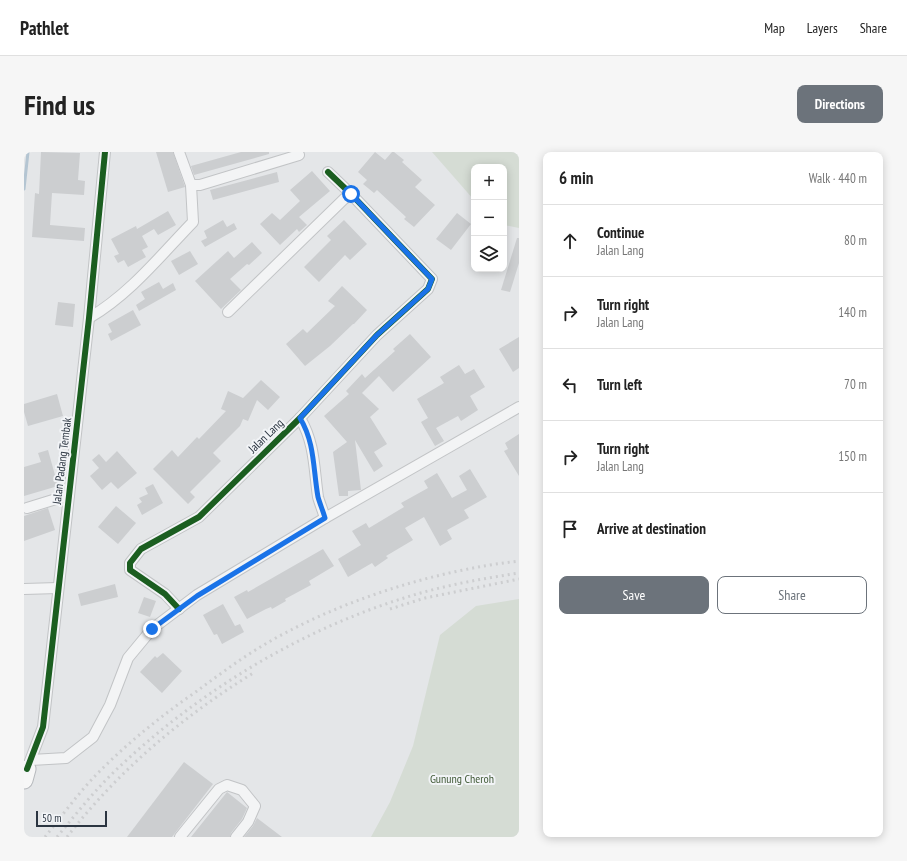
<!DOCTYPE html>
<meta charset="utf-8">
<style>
:root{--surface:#fff;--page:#f6f6f6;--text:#222;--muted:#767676;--line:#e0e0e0;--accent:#6c737b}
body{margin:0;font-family:"PT Sans Narrow",sans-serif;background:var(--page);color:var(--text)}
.controls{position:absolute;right:12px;top:12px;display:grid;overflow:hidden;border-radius:8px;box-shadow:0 2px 10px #0003}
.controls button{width:36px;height:36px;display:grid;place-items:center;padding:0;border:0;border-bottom:1px solid var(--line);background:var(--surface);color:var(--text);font:20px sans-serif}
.scale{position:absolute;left:12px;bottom:10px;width:71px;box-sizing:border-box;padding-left:4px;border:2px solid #2b3541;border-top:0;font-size:11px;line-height:14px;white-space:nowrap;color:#2b3541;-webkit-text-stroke:3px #f2f4f7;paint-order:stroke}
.stop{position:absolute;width:12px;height:12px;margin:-9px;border:3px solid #1a73e8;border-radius:50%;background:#fff}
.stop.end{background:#1a73e8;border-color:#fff;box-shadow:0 1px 4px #0008}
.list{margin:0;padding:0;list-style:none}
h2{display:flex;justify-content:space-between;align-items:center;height:52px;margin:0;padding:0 16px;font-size:17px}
h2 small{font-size:13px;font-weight:400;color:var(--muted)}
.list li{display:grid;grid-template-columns:26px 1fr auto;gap:12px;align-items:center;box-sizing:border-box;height:72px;padding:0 16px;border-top:1px solid var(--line)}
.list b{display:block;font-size:15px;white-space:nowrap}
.list p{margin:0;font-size:13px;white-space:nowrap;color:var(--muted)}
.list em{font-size:13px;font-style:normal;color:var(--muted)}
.actions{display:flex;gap:8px;padding:12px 16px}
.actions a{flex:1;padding:9px 0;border:1px solid var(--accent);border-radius:8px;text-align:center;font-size:14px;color:var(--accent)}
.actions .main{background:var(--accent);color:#fff}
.icon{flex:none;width:22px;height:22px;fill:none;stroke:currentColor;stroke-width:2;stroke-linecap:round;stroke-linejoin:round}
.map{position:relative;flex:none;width:495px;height:685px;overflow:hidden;border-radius:8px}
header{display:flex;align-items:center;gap:24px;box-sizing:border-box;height:56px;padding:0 20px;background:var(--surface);border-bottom:1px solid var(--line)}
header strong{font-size:19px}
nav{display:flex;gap:22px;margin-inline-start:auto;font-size:14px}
.intro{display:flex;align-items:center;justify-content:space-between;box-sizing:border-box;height:96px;padding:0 24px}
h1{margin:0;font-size:28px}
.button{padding:10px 18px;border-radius:8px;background:var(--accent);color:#fff;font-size:14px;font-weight:700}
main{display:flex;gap:24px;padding:0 24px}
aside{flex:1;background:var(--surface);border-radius:8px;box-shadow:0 2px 10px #0003}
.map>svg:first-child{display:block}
.green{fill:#d5dcd4}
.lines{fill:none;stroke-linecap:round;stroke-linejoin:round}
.stream{stroke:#b4c5d2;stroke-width:3}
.building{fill:#ccced0}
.minor-casing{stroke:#c2c4c6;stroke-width:12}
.trunk-casing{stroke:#b6b9bd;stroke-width:19}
.minor{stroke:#f3f4f5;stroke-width:10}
.trunk{stroke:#f7f7f7;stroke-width:17}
.rail{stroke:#cdced0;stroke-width:3;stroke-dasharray:2 4;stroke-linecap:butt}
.cycleway-casing{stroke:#f2f4f7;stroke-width:8}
.cycleway{stroke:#1b5e20;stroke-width:6}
.route{stroke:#1a73e8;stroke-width:5}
.labels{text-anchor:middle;stroke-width:4;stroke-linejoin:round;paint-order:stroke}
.street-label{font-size:12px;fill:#2b3541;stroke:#f2f4f7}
.park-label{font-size:12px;fill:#435c39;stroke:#f2f4f7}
</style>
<header>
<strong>Pathlet</strong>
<nav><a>Map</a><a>Layers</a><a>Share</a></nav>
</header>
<div class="intro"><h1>Find us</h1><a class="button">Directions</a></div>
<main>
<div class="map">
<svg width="495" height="685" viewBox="0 0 495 685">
<rect width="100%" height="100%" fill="#e4e6e8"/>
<g class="green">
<polygon points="408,0 495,0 495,76 480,73 480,15 450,15 450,48"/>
<polygon points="495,447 495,685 347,685 366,650 389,594 416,483 452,454"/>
</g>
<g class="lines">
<polyline class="stream" points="0,37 4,0"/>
</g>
<g class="building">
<polygon points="17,0 56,1 54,28 61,29 60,43 28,41 26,73 61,76 60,89 8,85 11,41 15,42"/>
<polygon points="132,0 149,0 161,35 144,40"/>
<polygon points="217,0 245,0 245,2 170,23 167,14"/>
<polygon points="351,0 361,8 368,0 370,0 380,8 378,10 398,28 391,35 411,53 390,75 380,67 382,65 353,38 350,41 339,32 343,28 334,20"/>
<polygon points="288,19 306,39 275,65 283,73 275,80 273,77 256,93 236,72 248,61 256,68 276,49 266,38"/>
<polygon points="253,20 255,30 189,48 186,38"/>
<polygon points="144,59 152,73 134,83 130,77 118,84 124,95 118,98 122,105 104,115 100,108 94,111 90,104 95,102 87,87 112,74 113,77"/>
<polygon points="433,61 447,72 427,98 412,87"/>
<polygon points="199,68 203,75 210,71 213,77 181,95 177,89 183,86 180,79"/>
<polygon points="320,68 343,92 326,108 321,103 295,130 280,115 307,88 303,84"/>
<polygon points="493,86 495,86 495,111 486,140 477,138"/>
<polygon points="228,90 238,101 225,113 223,112 206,127 217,138 197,157 171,129 204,99 210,106"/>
<polygon points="166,99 174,112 155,123 147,109"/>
<polygon points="135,130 139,137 149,131 152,138 115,159 112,153 121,147 117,140"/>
<polygon points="318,134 343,158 330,172 329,172 306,194 281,214 262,192 279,177 283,181 311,154 304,149"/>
<polygon points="34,150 51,152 49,175 31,173"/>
<polygon points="109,158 117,173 87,189 84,182 88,180 84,172"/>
<polygon points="386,182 407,205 369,240 355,224 338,241 355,257 346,265 363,292 350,300 359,314 350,320 331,288 337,338 324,339 324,344 315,344 309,300 323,290 300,264 325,242 322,239 338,222 341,226 371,199 369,197"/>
<polygon points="495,185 495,216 489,220 475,197"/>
<polygon points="435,213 441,222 450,217 461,235 446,244 454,258 437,269 434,264 412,276 420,289 411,294 397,270 404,266 393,247 420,231 416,225"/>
<polygon points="237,228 256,245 244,258 233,248 224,269 219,267 216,274 189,301 197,309 166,340 171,345 164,352 129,317 148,298 154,305 173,285 175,287 202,259 197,257 204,239 219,246"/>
<polygon points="33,242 39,264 4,274 0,260 0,252"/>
<polygon points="495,282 495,324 480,299 484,297 481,291"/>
<polygon points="24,298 34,334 0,344 0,315 17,310 14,301"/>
<polygon points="93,299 113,321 94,337 87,330 78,338 66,324 75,316 68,308 75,302 82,310"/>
<polygon points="446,317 463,345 440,358 445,366 423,378 428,387 416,394 400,365 381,376 389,388 362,404 364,406 351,415 348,411 324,425 314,407 337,393 328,379 342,371 345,376 380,355 377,351 404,336 400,329 413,321 428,346 443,338 435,324"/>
<polygon points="129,332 139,351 118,363 113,353 118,350 115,346 124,342 121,336"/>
<polygon points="92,354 112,371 94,392 74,375"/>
<polygon points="24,356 31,378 0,389 0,364"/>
<polygon points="299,397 310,414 285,429 287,433 261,447 262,449 248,457 247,455 242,457 223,467 210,445 223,438 224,440"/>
<polygon points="91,432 94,445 57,454 54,442"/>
<polygon points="120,445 132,449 126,465 114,461"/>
<polygon points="199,452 211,474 216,472 220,480 198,492 193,482 190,483 179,463"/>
<polygon points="139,501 158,519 138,541 116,520 131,504 133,506"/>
<polygon points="160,610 189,632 148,685 103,685"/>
<polygon points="203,640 223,656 218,667 207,681 206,685 167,685"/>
<polygon points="233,666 258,685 220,685 229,674"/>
</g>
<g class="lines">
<g class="minor-casing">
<g id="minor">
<polyline points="167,33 176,33 275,3"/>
<polyline points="204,160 320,47 327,42"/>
<path d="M65 166C106 142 136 104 169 70L167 33 155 0"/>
<path d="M276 266C291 291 290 317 294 345 296 352 299 359 301 366"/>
<polyline points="3,356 45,343"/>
<polyline points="0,437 34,436"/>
<polyline points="155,457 141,442 106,418 106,411 117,397 175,365 276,266 353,183 404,137 408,127 327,42 304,20"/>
<polyline points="7,608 42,606 69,585 86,553 104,506 128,477 173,443 301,366 495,255"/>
<polyline points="3,617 19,575 65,166 81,0"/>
<polyline points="156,685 195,637 203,633 218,638 231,654 224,670 212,685"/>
</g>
</g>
<g class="trunk-casing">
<polyline id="trunk" points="0,628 3,617"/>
</g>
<use href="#minor" class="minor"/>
<use href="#trunk" class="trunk"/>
<g class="rail">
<polyline points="366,457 401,446 495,427"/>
<path d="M21 685C37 665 53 643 71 624 102 592 137 564 173 539 192 525 212 510 233 497 308 451 407 419 495 409"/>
<path d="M33 685C52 662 71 638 93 617 173 541 274 479 380 446 417 434 456 427 495 421"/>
<path d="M43 685C95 618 159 564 231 520"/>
</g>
<g class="cycleway-casing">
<g id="cycleway">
<polyline points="155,457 141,442 106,418 106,411 117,397 175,365 276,266 353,183 404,137 408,127 327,42 304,20"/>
<polyline points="3,617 19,575 65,166 81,0"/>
</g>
</g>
<use href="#cycleway" class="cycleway"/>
</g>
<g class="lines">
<path class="route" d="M128 477 173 444 301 366C299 359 296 352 294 345 289 317 291 291 276 266L353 183 404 137 408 127 327 42"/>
</g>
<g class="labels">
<g class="street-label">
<text transform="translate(242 284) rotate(-44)" y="4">Jalan Lang</text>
<text transform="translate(38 309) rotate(-83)" y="4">Jalan Padang Tembak</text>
</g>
<g class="park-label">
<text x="438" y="631">Gunung Cheroh</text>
</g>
</g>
</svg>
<div class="controls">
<button>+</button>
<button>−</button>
<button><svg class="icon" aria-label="layers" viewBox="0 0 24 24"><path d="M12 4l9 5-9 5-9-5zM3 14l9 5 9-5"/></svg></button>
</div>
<div class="scale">50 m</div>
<div class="stop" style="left:327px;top:42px"></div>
<div class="stop end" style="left:128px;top:477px"></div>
</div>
<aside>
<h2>6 min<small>Walk · 440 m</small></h2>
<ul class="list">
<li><svg class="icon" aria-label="ahead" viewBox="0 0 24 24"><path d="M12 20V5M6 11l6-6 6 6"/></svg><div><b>Continue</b><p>Jalan Lang</p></div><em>80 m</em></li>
<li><svg class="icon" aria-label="right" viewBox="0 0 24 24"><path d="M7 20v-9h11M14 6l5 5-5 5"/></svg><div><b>Turn right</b><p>Jalan Lang</p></div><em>140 m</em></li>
<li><svg class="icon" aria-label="left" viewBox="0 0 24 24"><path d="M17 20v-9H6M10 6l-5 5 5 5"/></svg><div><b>Turn left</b></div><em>70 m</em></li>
<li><svg class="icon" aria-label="right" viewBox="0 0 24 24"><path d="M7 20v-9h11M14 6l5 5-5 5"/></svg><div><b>Turn right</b><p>Jalan Lang</p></div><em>150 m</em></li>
<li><svg class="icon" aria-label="arrive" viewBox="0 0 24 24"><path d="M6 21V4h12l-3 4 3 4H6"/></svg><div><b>Arrive at destination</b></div></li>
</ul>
<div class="actions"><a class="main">Save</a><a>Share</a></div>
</aside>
</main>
